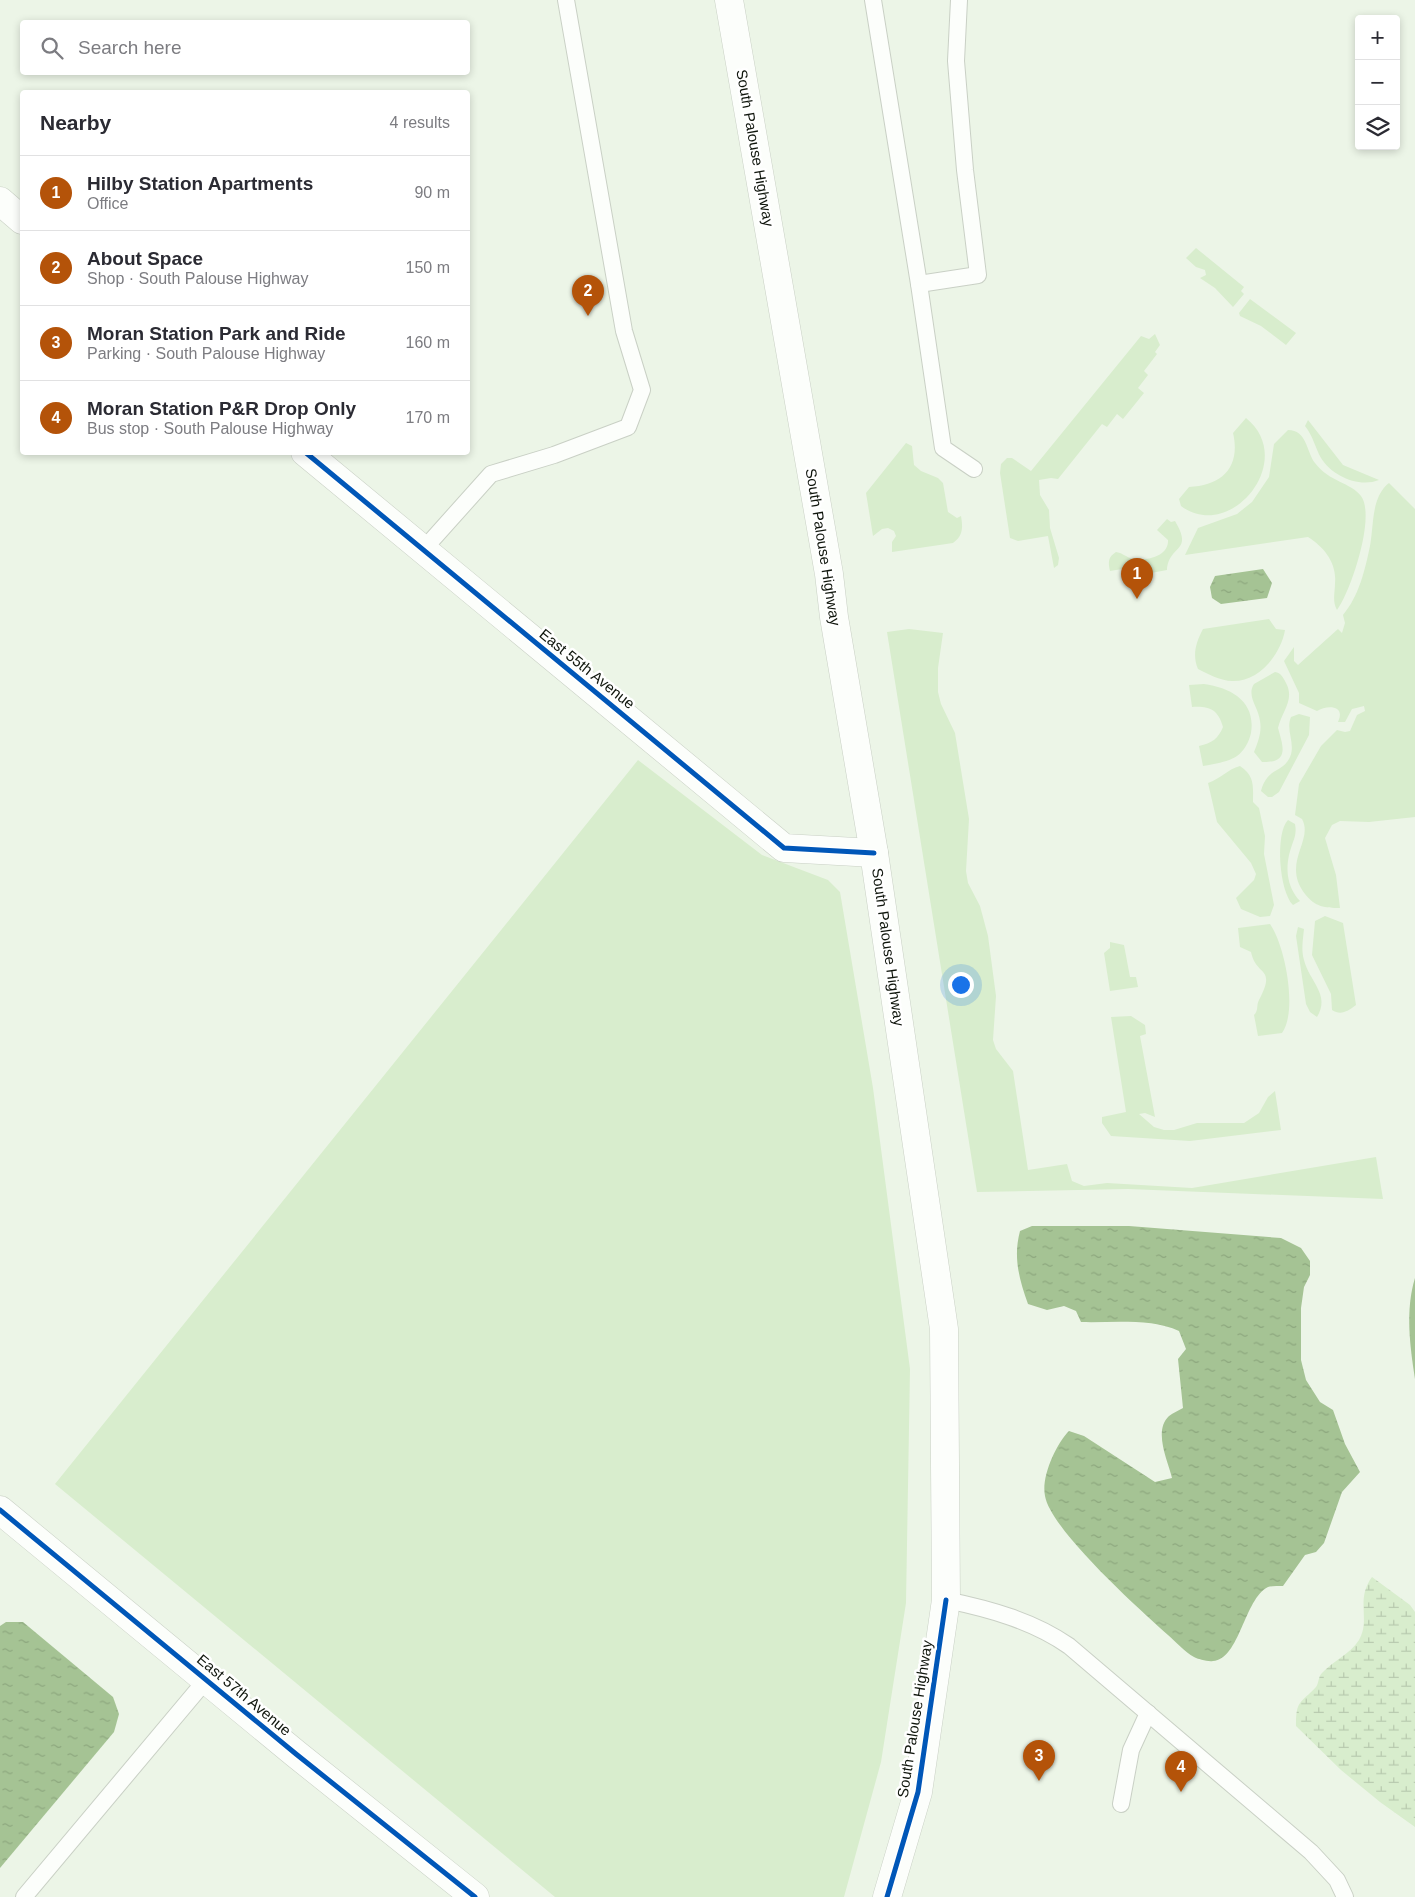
<!DOCTYPE html>
<meta charset="utf-8">
<style>
:root{--surface:#fff;--page:#f2f2f3;--text:#2b2b33;--muted:#7c7c81;--line:#e1e1e2;--accent:#b45309}
body{margin:0;font-family:Helvetica,sans-serif;background:var(--page);color:var(--text)}
.controls{position:absolute;right:15px;top:15px;display:grid;overflow:hidden;border-radius:5px;box-shadow:0 2px 8px #0003}
.controls button{width:45px;height:45px;display:grid;place-items:center;padding:0;border:0;border-bottom:1px solid var(--line);background:var(--surface);color:var(--text);font:25px sans-serif}
.you{position:absolute;left:960px;top:984px;width:18px;height:18px;margin:-12px;border:4px solid #fff;border-radius:50%;background:#1a73e8;box-shadow:0 0 0 8px #1a73e833}
.badge{display:grid;place-items:center;width:32px;height:32px;border-radius:50%;background:var(--accent);color:#fff;font-size:16px;font-weight:700}
.pin{position:absolute;translate:-50% -41px;filter:drop-shadow(0 1px 2px #0008)}
.pin::after{content:'';position:absolute;top:26px;width:18px;height:15px;background:inherit;clip-path:polygon(0 0,100% 0,50% 100%)}
.list{margin:0;padding:0;list-style:none}
h2{display:flex;justify-content:space-between;align-items:center;height:65px;margin:0;padding:0 20px;font-size:21px}
h2 small{font-size:16px;font-weight:400;color:var(--muted)}
.list li{display:grid;grid-template-columns:32px 1fr auto;gap:15px;align-items:center;box-sizing:border-box;height:75px;padding:0 20px;border-top:1px solid var(--line)}
.list b{display:block;font-size:19px;white-space:nowrap}
.list p{margin:0;font-size:16px;white-space:nowrap;color:var(--muted)}
.list em{font-size:16px;font-style:normal;color:var(--muted)}
.icon{flex:none;width:28px;height:28px;fill:none;stroke:currentColor;stroke-width:2;stroke-linecap:round;stroke-linejoin:round}
.map{position:relative;flex:none;width:1415px;height:1897px;overflow:hidden}
.search{position:absolute;background:var(--surface);box-shadow:0 2px 8px #0003;left:20px;top:20px;width:450px;height:55px;display:flex;align-items:center;gap:12px;box-sizing:border-box;padding:0 18px;border-radius:5px;color:var(--muted);font-size:19px}
.panel{position:absolute;background:var(--surface);box-shadow:0 2px 8px #0003;left:20px;top:90px;width:450px;height:365px;border-radius:5px}
.map>svg:first-child{display:block}
.green{fill:#d8edcd}
.wetland{fill:url(#wetland-marsh)}
.water{fill:url(#water-ripples)}
.lines{fill:none;stroke-linecap:round;stroke-linejoin:round}
.service-casing{stroke:#c9d0c5;stroke-width:18}
.minor-casing{stroke:#c9d0c5;stroke-width:29}
.secondary-casing{stroke:#c9d0c5;stroke-width:29}
.service{stroke:#fcfefb;stroke-width:16}
.minor{stroke:#fcfefb;stroke-width:28}
.secondary{stroke:#fcfefb;stroke-width:28}
.cycleway-casing{stroke:#fff;stroke-width:8}
.cycleway{stroke:#0057b8;stroke-width:5}
.labels{text-anchor:middle;stroke-width:5;stroke-linejoin:round;paint-order:stroke}
.street-label{font-size:15px;fill:#0f150c;stroke:#fff}
</style>
<div class="map">
<svg width="1415" height="1897" viewBox="0 0 1415 1897">
<defs>
<pattern id="wetland-marsh" width="20" height="14" patternUnits="userSpaceOnUse" patternTransform="scale(1.25)"><rect width="20" height="14" fill="#d8edcd"/><path d="M1 5h8M5 5V1M11 12h8M15 12V8" fill="none" stroke="#b8caaf"/></pattern>
<pattern id="water-ripples" width="26" height="14" patternUnits="userSpaceOnUse" patternTransform="scale(1.25)"><rect width="26" height="14" fill="#a5c394"/><path d="M2 4q2-2 4 0t4 0M15 11q2-2 4 0t4 0" fill="none" stroke="#8da77e"/></pattern>
</defs>
<rect width="100%" height="100%" fill="#ecf5e7"/>
<g class="green">
<polygon points="1196,248 1244,287 1241,291 1244,294 1233,307 1215,288 1200,278 1206,275 1205,270 1196,267 1186,258"/>
<polygon points="1250,299 1296,333 1286,345 1261,326 1240,316 1239,313"/>
<polygon points="1155,334 1160,345 1155,352 1157,354 1144,371 1148,375 1138,388 1144,393 1123,419 1117,414 1107,427 1102,424 1058,479 1051,478 1039,480 1040,495 1049,510 1050,528 1059,558 1058,565 1054,568 1048,536 1018,541 1010,538 1000,473 1001,464 1007,458 1012,458 1031,471 1141,336 1149,339"/>
<path d="M1246 418C1298 460 1231 543 1181 506L1179 499 1189 487C1222 486 1241 467 1233 433Z"/>
<path d="M1308 420 1343 465 1379 480C1359 488 1332 476 1321 458 1315 447 1313 436 1305 426Z"/>
<path d="M1288 430C1307 430 1306 451 1315 463 1329 482 1352 483 1361 496 1376 516 1351 591 1337 610 1332 601 1335 593 1335 583 1337 563 1324 547 1308 537L1185 555 1198 528 1237 514 1252 502 1269 477 1274 444Z"/>
<path d="M906 443 912 446 914 465 921 471 938 478 943 483 948 512 957 518 961 516C963 528 963 536 953 543L892 552V542L896 536 894 531 888 528 882 529 873 536 866 493Z"/>
<path d="M1389 483 1415 509V817L1369 822 1340 821 1332 825 1325 838 1336 875 1340 908C1325 908 1315 907 1305 894 1281 863 1314 841 1302 819L1295 815 1299 784 1321 746 1337 730 1345 732 1350 731 1357 715 1365 711 1364 706 1352 709 1345 722H1338C1346 705 1327 705 1317 711L1299 703V693L1284 661 1294 647V661L1298 665 1338 629 1342 633 1345 623 1343 615C1359 596 1365 570 1370 546 1374 525 1371 497 1389 483Z"/>
<path d="M1167 519 1171 522 1175 521C1194 553 1169 544 1167 570L1151 573 1146 565 1110 571C1108 562 1108 557 1116 552 1122 553 1125 556 1130 558 1144 562 1169 557 1168 540L1157 530Z"/>
<path d="M1269 619 1276 629 1285 630C1281 654 1259 682 1232 681 1221 681 1208 674 1198 669 1192 655 1196 642 1203 629Z"/>
<polygon points="909,629 943,633 938,668 938,692 941,704 955,733 969,819 966,871 968,883 980,906 988,936 996,996 993,1040 996,1049 1013,1071 1028,1170 1067,1164 1072,1181 1084,1186 1107,1183 1192,1188 1376,1157 1383,1199 1128,1189 977,1192 887,632"/>
<path d="M1275 672C1281 673 1283 677 1286 683 1295 700 1282 711 1278 728 1283 746 1290 763 1262 762L1254 752C1258 742 1262 732 1260 721 1259 708 1246 696 1254 684Z"/>
<path d="M1204 684C1232 688 1256 702 1251 733 1249 742 1244 751 1237 756 1228 762 1214 764 1203 766L1199 746C1212 743 1218 739 1223 727 1218 709 1209 706 1192 707L1189 685Z"/>
<path d="M1299 714 1310 717 1309 735 1279 792 1272 797H1268L1261 791C1267 768 1281 773 1289 759 1297 745 1285 731 1291 717Z"/>
<polygon points="638,760 762,855 828,880 840,892 873,1088 910,1369 906,1603 881,1762 844,1897 555,1897 55,1484"/>
<path d="M1240 766C1255 776 1253 786 1253 802L1259 808 1265 836 1264 854 1274 905 1270 916 1260 917 1241 909 1236 898 1254 880 1256 874 1251 863 1217 822 1208 783C1220 779 1228 769 1240 766Z"/>
<path d="M1288 820 1295 824C1297 834 1294 839 1291 848 1285 866 1286 886 1300 901L1293 905C1279 891 1275 833 1288 820Z"/>
<path d="M1325 916 1343 923 1356 1005C1348 1011 1341 1016 1332 1010L1331 994 1312 955 1315 921Z"/>
<path d="M1270 924C1285 945 1298 1011 1282 1033L1258 1036 1254 1015C1259 1010 1256 1005 1259 1000 1277 966 1256 977 1251 952L1240 947 1238 928Z"/>
<path d="M1298 927 1304 929C1303 939 1301 950 1304 960 1309 981 1331 995 1317 1017L1310 1012 1306 1004 1296 936Z"/>
<polygon points="1110,942 1124,945 1130,977 1136,977 1138,987 1110,991 1104,953 1110,948"/>
<polygon points="1131,1016 1145,1025 1146,1034 1140,1036 1155,1117 1145,1113 1139,1114 1154,1127 1164,1130 1174,1130 1197,1123 1244,1123 1259,1113 1268,1097 1275,1091 1281,1130 1190,1141 1111,1136 1102,1123 1102,1117 1126,1112 1111,1017"/>
</g>
<path class="wetland" d="M1372 1577 1410 1605 1415 1612V1827L1380 1802 1341 1770 1296 1726C1296 1700 1300 1704 1316 1687 1319 1683 1318 1677 1322 1673 1333 1661 1350 1654 1359 1640 1371 1619 1355 1600 1372 1577Z"/>
<g class="water">
<polygon points="1263,569 1272,583 1267,598 1221,604 1212,598 1210,587 1215,576"/>
<path d="M1032 1226H1129L1281 1238 1301 1248 1310 1261V1275L1304 1287 1301 1308V1360L1306 1380 1320 1402 1333 1410 1345 1444 1360 1472 1342 1492 1324 1543 1316 1552 1305 1555 1283 1586C1278 1586 1271 1586 1268 1587 1244 1599 1240 1659 1213 1661 1208 1662 1198 1659 1194 1657 1185 1652 1176 1642 1168 1635 1140 1610 1051 1530 1045 1496 1041 1477 1056 1444 1069 1431L1084 1436 1155 1482 1172 1478C1168 1461 1153 1431 1169 1416 1173 1413 1179 1410 1183 1408L1178 1359 1186 1349 1179 1331C1151 1318 1112 1323 1081 1322L1076 1311 1064 1306 1047 1310 1028 1304C1019 1279 1013 1257 1020 1231Z"/>
<path d="M1415 1278V1379C1410 1347 1405 1310 1415 1278Z"/>
<polygon points="6,1622 23,1622 113,1697 119,1714 114,1732 0,1868 0,1626"/>
</g>
<g class="lines">
<g class="service-casing">
<g id="service">
<polyline points="873,0 919,284 943,448 974,469"/>
<polyline points="919,284 978,275 965,170 956,61 959,0"/>
<polyline points="423,550 491,474 554,455 628,427 642,390 624,331 566,0"/>
<path d="M946 1600C990 1609 1033 1621 1069 1646L1311 1852 1337 1880 1345 1897"/>
<polyline points="1121,1804 1131,1750 1148,1713"/>
<polyline points="24,1897 206,1680"/>
</g>
</g>
<g class="minor-casing">
<g id="minor">
<polyline points="0,201 22,220"/>
<polyline points="305,452 784,848 874,853"/>
</g>
</g>
<g class="secondary-casing">
<g id="secondary">
<polyline points="729,0 829,574 834,617 874,853 944,1329 946,1600 918,1792 887,1897"/>
<polyline points="0,1510 296,1754 475,1897"/>
</g>
</g>
<use href="#service" class="service"/>
<use href="#minor" class="minor"/>
<use href="#secondary" class="secondary"/>
<g class="cycleway-casing">
<g id="cycleway">
<polyline points="305,452 784,848 874,853"/>
<polyline points="0,1510 296,1754 475,1897"/>
<polyline points="887,1897 918,1792 946,1600"/>
</g>
</g>
<use href="#cycleway" class="cycleway"/>
</g>
<g class="labels">
<g class="street-label">
<text transform="translate(755 148) rotate(80)" y="5">South Palouse Highway</text>
<text transform="translate(823 547) rotate(81)" y="5">South Palouse Highway</text>
<text transform="translate(587 669) rotate(39)" y="5">East 55th Avenue</text>
<text transform="translate(888 947) rotate(82)" y="5">South Palouse Highway</text>
<text transform="translate(244 1695) rotate(40)" y="5">East 57th Avenue</text>
<text transform="translate(915 1719) rotate(-81)" y="5">South Palouse Highway</text>
</g>
</g>
</svg>
<div class="controls">
<button>+</button>
<button>−</button>
<button><svg class="icon" aria-label="layers" viewBox="0 0 24 24"><path d="M12 4l9 5-9 5-9-5zM3 14l9 5 9-5"/></svg></button>
</div>
<div class="you"></div>
<div class="pin badge" style="left:1137px;top:599px">1</div>
<div class="pin badge" style="left:588px;top:316px">2</div>
<div class="pin badge" style="left:1039px;top:1781px">3</div>
<div class="pin badge" style="left:1181px;top:1792px">4</div>
<div class="search"><svg class="icon" aria-label="search" viewBox="0 0 24 24"><circle cx="10" cy="10" r="6"/><path d="M15 15l6 6"/></svg>Search here</div>
<section class="panel">
<h2>Nearby<small>4 results</small></h2>
<ul class="list">
<li><span class="badge">1</span><div><b>Hilby Station Apartments</b><p>Office</p></div><em>90 m</em></li>
<li><span class="badge">2</span><div><b>About Space</b><p>Shop · South Palouse Highway</p></div><em>150 m</em></li>
<li><span class="badge">3</span><div><b>Moran Station Park and Ride</b><p>Parking · South Palouse Highway</p></div><em>160 m</em></li>
<li><span class="badge">4</span><div><b>Moran Station P&amp;R Drop Only</b><p>Bus stop · South Palouse Highway</p></div><em>170 m</em></li>
</ul>
</section>
</div>
